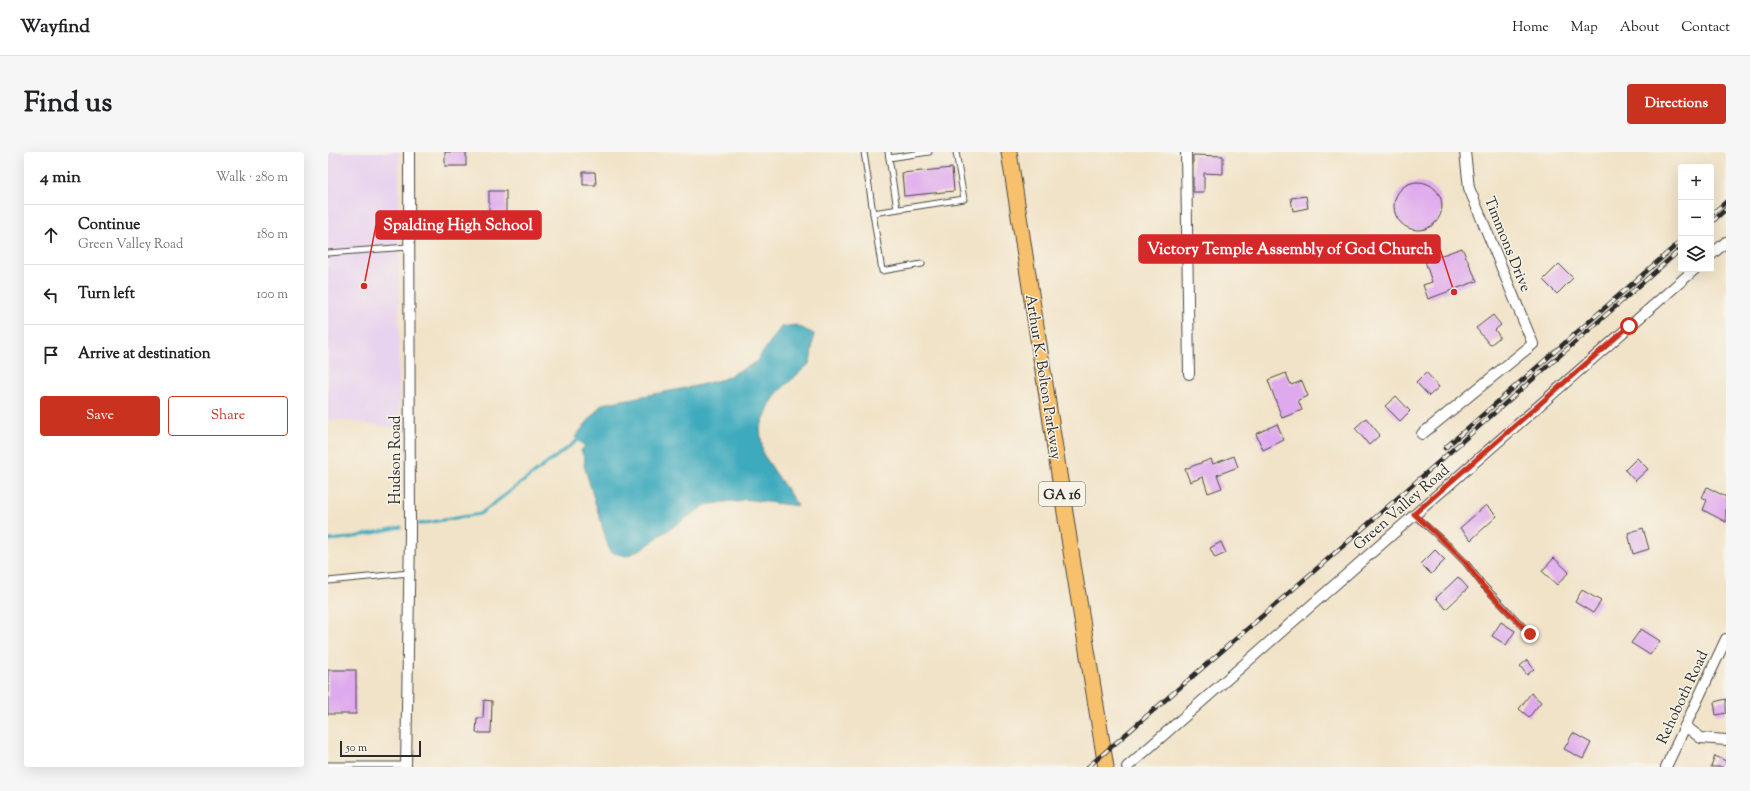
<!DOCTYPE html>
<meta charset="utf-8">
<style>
:root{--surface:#fff;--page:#f6f6f6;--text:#202124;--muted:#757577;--line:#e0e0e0;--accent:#c8321e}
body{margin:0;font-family:"Sorts Mill Goudy",serif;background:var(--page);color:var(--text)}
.controls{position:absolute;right:12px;top:12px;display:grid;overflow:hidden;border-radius:4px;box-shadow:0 4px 16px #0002}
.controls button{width:36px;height:36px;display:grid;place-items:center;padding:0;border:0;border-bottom:1px solid var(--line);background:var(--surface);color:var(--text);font:20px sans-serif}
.scale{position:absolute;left:12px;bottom:10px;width:81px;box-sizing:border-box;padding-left:4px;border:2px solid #2b2b2b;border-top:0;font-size:11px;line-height:14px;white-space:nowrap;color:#2b2b2b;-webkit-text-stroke:3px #f7f3e8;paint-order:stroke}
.stop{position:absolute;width:12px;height:12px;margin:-9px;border:3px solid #c8321e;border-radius:50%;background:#fff}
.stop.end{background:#c8321e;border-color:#fff;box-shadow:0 1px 4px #0008}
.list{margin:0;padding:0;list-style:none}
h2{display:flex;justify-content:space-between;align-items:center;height:52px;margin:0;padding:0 16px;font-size:17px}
h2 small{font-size:13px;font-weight:400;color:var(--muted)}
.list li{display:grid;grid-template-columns:26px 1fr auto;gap:12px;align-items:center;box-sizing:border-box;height:60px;padding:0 16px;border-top:1px solid var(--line)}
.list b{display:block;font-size:15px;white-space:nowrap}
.list p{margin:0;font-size:13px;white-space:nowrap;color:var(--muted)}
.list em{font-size:13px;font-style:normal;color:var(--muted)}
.actions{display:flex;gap:8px;padding:12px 16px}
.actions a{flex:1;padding:9px 0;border:1px solid var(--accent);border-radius:4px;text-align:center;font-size:14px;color:var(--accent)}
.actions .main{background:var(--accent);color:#fff}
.icon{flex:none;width:22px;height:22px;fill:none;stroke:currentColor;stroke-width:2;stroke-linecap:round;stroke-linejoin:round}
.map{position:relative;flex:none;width:1398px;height:615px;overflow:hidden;border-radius:4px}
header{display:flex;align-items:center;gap:24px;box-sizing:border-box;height:56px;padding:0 20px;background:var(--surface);border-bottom:1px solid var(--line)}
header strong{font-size:19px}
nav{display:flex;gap:22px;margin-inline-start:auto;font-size:14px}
.intro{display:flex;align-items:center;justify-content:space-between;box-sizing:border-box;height:96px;padding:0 24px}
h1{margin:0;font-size:28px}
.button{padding:10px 18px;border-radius:4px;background:var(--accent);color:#fff;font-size:14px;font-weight:700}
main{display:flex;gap:24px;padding:0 24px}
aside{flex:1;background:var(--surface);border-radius:4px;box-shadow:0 4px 16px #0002}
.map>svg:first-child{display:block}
.built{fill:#e7d2ef}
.water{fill:#3eaabd;stroke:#346a74}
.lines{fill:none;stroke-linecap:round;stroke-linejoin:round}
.stream{stroke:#3eaabd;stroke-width:3}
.building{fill:#dfa9ed}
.lane-casing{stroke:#494743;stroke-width:7}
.street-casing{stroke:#494743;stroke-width:12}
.primary-casing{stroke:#494743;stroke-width:17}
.lane{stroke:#fff;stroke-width:5}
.street{stroke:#fff;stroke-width:10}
.primary{stroke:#f7c06c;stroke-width:15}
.rail-casing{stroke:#2b2b2b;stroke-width:4.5}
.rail{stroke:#f7f3e8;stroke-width:3;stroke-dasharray:9;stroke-linecap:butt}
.route{stroke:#c8321e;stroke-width:5}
.labels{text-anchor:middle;stroke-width:3;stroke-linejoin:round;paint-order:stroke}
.shield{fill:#f7f3e8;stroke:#686764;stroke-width:1}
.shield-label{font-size:14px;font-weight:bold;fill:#2b2b2b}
.street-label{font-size:15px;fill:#2b2b2b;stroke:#f7f3e8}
.leader{fill:none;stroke:#d62828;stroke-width:1.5}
.callout-dot{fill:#d62828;stroke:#f7f3e8;stroke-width:1.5}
.callout{fill:#d62828;stroke:#d62828;stroke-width:1.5}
.callout-label{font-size:16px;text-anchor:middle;font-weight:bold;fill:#fff}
</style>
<header>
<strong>Wayfind</strong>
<nav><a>Home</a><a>Map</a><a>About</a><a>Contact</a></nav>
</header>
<div class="intro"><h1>Find us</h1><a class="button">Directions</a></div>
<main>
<aside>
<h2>4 min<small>Walk · 280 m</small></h2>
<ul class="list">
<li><svg class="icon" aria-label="ahead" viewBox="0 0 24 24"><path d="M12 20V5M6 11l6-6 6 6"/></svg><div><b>Continue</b><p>Green Valley Road</p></div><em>180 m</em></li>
<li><svg class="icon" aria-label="left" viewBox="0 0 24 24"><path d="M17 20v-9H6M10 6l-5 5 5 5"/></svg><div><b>Turn left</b></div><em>100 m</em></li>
<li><svg class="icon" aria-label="arrive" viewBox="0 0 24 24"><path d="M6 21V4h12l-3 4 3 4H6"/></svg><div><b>Arrive at destination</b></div></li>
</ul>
<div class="actions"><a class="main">Save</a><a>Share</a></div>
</aside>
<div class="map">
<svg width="1398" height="615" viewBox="0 0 1398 615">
<rect width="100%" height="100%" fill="#f7f3e8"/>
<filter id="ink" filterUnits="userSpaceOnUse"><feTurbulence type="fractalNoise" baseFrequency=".025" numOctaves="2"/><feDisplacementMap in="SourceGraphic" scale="8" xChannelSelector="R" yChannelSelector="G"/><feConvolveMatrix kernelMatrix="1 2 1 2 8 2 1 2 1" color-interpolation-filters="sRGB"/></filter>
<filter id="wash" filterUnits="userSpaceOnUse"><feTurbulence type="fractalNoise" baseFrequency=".012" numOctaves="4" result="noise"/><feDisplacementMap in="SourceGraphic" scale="16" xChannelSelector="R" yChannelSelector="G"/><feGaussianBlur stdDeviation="0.9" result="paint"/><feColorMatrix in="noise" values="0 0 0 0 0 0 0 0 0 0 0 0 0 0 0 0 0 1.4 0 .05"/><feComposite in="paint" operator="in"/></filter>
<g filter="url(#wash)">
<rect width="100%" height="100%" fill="#f1e3c8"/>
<polygon class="built" points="0,0 71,0 71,276 0,267"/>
<polygon class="water" points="468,173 486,182 482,211 450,240 441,254 432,277 435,302 470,354 416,347 410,350 403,349 378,353 331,384 319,394 299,404 282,400 256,313 257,308 253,298 257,295 247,285 274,252 368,234 395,227 427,211 453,175"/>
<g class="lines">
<g class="stream">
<polyline points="91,372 152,362 250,288"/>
<polyline points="0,388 21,386 73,375"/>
</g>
</g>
<g id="blocks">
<g class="building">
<rect x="117" y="0" width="21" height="14"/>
<polygon points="865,3 895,4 895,22 876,21 876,40 865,40"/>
<polygon points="624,16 626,39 576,44 574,21"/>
<polygon points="255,20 267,20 268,33 255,33"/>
<circle cx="1090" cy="54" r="24"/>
<rect x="161" y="39" width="17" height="26"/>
<polygon points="978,44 980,56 965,59 963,46"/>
<polygon points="1134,96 1149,129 1100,147 1095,133 1104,130 1097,109"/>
<polygon points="1231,112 1245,126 1229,142 1215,128"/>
<polygon points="1165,163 1173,173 1167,178 1172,185 1162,193 1148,176"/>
<polygon points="1098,220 1111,235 1101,244 1088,230"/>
<polygon points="958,221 963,233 974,229 980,244 970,248 974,258 954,266 940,228"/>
<polygon points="1068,244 1082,259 1072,269 1057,254"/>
<polygon points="1038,266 1052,283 1041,293 1027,276"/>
<polygon points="949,272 956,288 935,298 928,282"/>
<polygon points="906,304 910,315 889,323 894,336 880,341 875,325 862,330 857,317 883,307 885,312"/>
<polygon points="1309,306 1320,317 1307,329 1297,318"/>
<polygon points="1379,335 1398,345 1398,370 1375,358 1379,348 1374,345"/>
<polygon points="1158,353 1169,364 1143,388 1132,376"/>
<polygon points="1315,376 1321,397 1305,402 1300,381"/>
<polygon points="893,390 898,401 887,406 882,396"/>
<polygon points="1107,398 1117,408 1103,422 1093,412"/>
<polygon points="1226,406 1241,420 1229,433 1214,419"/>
<polygon points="1130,425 1140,436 1118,457 1108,446"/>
<polygon points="1254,438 1273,449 1265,461 1247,450"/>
<polygon points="1173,470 1187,479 1178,493 1164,484"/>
<polygon points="1313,477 1332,489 1322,503 1303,491"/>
<polygon points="1199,508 1206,517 1199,523 1192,514"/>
<rect x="0" y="518" width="28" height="44"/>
<polygon points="1203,541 1213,550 1201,565 1191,557"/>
<polygon points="1398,547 1398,561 1388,563 1386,550"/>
<polygon points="156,548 164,549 163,581 148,581 149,566 155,566"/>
<polygon points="1245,581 1263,591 1255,607 1236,597"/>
<polygon points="1387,604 1398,609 1398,615 1383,615"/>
</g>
</g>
</g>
<g filter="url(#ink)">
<use href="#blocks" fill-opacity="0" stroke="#494743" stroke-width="1"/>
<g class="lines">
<g class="lane-casing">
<g id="lane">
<polyline points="536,0 545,61 636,47 628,0"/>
<polyline points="560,0 561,6"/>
<polyline points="569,57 561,6 601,0"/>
<polyline points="545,61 554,119 594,112"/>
<polyline points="0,101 80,95"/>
<polyline points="1086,363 1120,393 1137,410 1155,433 1202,482"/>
<polyline points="0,429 81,421"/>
<polyline points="0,613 78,613"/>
</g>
</g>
<g class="street-casing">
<g id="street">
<polyline points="858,0 861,222"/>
<polyline points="1383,103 1398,90"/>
<polyline points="1094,282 1205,192 1141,36 1137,0"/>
<polyline points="1357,574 1373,586 1398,588"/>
<polyline points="78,615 82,382 81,0"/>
<polyline points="799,615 1367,117"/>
<polyline points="1338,615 1398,487"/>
</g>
</g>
<g class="primary-casing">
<polyline id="primary" points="681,0 745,412 778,615"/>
</g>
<use href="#lane" class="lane"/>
<use href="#street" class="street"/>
<use href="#primary" class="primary"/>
<g class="rail-casing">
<g id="rail">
<polyline points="1386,60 1398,50"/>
<polyline points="1383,71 1398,57"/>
<polyline points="1117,296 1353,89"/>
<polyline points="760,615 1023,387 1353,97"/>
</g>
</g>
<use href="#rail" class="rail"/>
</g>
</g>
<g class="lines" filter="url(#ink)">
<polyline class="route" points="1202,482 1155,434 1137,410 1120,393 1086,362 1301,174"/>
</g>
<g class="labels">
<rect class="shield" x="711" y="330" width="46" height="24" rx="3"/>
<g class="shield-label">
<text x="734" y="347">GA 16</text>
</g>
<g class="street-label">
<text transform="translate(1180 92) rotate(68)" y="5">Timmons Drive</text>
<text transform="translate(716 225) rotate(81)" y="5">Arthur K. Bolton Parkway</text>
<text transform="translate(67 308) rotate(-90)" y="5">Hudson Road</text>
<text transform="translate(1073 355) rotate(-41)" y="5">Green Valley Road</text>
<text transform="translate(1354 545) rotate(-65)" y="5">Rehoboth Road</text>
</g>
</g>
<path class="leader" d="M36 134L48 73M1126 140L1112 97"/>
<g class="callout-dot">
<circle cx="36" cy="134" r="4"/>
<circle cx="1126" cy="140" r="4"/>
</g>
<g class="callout">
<rect x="48" y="59" width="165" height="28" rx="4"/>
<rect x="811" y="83" width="301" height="28" rx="4"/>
</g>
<g class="callout-label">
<text x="130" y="78">Spalding High School</text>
<text x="962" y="102">Victory Temple Assembly of God Church</text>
</g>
</svg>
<div class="controls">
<button>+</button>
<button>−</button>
<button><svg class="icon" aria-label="layers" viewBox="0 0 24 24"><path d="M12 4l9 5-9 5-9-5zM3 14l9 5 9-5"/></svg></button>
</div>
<div class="scale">50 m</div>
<div class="stop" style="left:1301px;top:174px"></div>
<div class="stop end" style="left:1202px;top:482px"></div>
</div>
</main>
